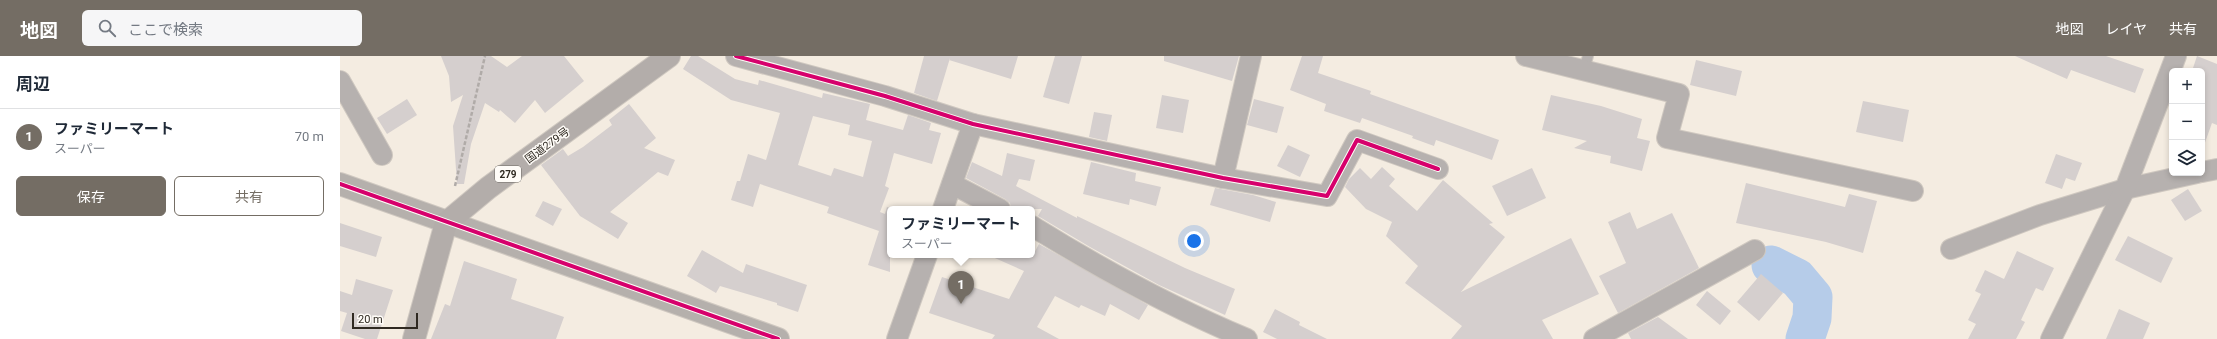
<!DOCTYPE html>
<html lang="ja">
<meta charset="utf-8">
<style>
:root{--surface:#fff;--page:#f6f6f7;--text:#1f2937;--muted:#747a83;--line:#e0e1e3;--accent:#746d64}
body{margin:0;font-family:Roboto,"Noto Sans JP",sans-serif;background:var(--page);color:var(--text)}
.controls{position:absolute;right:12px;top:12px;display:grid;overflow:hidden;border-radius:6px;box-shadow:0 2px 6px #0003}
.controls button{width:36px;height:36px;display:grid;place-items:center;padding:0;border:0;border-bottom:1px solid var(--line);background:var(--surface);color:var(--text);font:20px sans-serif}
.scale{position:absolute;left:12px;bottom:10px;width:66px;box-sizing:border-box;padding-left:4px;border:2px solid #2f2921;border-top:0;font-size:11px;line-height:14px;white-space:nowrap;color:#2f2921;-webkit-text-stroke:3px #fffcf8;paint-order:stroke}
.you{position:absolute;left:854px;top:185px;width:14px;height:14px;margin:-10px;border:3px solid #fff;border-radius:50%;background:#1a73e8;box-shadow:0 0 0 6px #1a73e833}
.badge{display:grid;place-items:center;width:26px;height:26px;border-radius:50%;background:var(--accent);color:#fff;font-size:13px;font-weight:700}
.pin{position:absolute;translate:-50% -33px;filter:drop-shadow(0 1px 2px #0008)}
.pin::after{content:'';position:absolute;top:21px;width:14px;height:12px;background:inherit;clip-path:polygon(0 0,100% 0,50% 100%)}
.popup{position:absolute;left:547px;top:150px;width:148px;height:52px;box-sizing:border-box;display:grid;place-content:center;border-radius:6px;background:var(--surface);filter:drop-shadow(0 1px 3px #0005);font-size:13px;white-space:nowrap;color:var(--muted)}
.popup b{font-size:15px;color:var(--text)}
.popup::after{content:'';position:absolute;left:50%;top:100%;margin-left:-8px;border:8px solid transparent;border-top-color:var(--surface)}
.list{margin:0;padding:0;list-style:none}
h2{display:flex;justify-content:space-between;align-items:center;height:52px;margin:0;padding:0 16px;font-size:17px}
h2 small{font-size:13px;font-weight:400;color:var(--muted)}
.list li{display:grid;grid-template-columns:26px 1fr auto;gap:12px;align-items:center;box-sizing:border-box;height:56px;padding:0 16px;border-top:1px solid var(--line)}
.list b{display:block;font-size:15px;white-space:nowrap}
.list p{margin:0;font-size:13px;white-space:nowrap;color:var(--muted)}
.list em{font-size:13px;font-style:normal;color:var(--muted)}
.actions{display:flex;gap:8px;padding:12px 16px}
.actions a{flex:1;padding:9px 0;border:1px solid var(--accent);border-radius:6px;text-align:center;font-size:14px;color:var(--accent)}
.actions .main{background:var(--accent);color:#fff}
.icon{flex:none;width:22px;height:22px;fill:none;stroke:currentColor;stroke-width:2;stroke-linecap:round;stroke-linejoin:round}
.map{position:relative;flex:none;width:1877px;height:283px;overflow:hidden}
header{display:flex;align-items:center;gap:24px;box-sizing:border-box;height:56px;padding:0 20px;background:var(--accent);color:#fff}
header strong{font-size:19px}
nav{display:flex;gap:22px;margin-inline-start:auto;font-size:14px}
.search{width:280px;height:36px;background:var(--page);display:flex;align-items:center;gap:10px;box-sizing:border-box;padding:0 14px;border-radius:6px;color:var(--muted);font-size:15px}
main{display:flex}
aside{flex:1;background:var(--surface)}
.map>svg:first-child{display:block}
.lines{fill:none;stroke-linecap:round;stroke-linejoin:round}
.river{stroke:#b6cce9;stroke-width:39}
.building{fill:#d5cfce;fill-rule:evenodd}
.lane-casing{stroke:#cfc8c0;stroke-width:12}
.street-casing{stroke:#cfc8c0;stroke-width:22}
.secondary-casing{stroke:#cfc8c0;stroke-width:24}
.highway-casing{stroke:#cfc8c0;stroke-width:24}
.path{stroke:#b0aba8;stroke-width:2.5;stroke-dasharray:4 2;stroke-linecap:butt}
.lane{stroke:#b6b1af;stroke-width:10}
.street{stroke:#b6b1af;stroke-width:20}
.secondary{stroke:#b5b0ac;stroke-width:22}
.highway{stroke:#b3adaa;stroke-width:22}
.cycleway-casing{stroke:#fffcf8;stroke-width:6}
.cycleway{stroke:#d6006c;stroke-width:4}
.labels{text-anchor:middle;stroke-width:3;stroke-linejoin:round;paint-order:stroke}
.shield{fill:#fffcf8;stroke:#6d6862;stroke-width:1}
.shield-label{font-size:10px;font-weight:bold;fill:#2f2921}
.street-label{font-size:11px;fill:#2f2921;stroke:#fffcf8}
</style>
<header>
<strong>地図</strong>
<div class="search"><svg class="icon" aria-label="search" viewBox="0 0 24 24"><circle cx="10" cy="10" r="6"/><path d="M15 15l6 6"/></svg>ここで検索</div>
<nav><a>地図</a><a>レイヤ</a><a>共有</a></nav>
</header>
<main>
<aside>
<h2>周辺<small></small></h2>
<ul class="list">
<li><span class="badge">1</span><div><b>ファミリーマート</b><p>スーパー</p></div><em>70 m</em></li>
</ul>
<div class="actions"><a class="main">保存</a><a>共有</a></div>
</aside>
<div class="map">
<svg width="1877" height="283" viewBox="0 0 1877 283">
<rect width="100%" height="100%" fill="#f4ece1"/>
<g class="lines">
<polyline class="river" points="1431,209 1457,222 1473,241 1472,262 1465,283"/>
</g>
<g class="building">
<polygon points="101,0 151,0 167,11 182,0 224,0 244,25 205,57 195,44 175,67 160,54 159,56 145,47 131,88 124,128 117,128 113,70 123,39 111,46 109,20"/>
<path d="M351 0H358L395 23 418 29 419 24 482 42 483 37 530 48 526 64 563 74 568 59 591 67 589 74 601 77 592 108 554 97 545 130 549 132 540 156 545 158 547 151 550 152V216L528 209 539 175 487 157 489 151 420 128 413 151 391 144 397 125H400L408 98 426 104 440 57 391 44 343 13ZM473 60 510 69 508 79 532 85 523 121 494 112 491 120 458 109Z"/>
<polygon points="584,0 678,0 671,23 609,4 610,2 597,45 574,37"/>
<polygon points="715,0 742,0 729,48 703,41"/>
<polygon points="824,0 899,0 892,25 824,5"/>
<polygon points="962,0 983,0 978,17 1031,35 1030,38 1159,84 1152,104 1096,84 1094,90 1072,82 1073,80 1022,62 1020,67 984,55 986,48 950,34"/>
<polygon points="1675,0 1766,0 1804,13 1795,37 1731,14 1727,23"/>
<polygon points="1857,0 1877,8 1877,69 1872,67 1862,95 1862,15 1852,15"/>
<polygon points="1356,4 1402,15 1396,40 1350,29"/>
<polygon points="822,39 849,44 843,77 816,72"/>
<polygon points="1211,39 1261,50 1302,63 1297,82 1310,85 1302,115 1270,107 1271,100 1234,92 1247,85 1202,74"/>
<polygon points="67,43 77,59 47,78 37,62"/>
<polygon points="914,43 944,51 937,77 907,69"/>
<polygon points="1523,45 1569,54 1563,86 1516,76"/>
<polygon points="289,48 316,82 304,92 335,104 328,120 318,116 270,156 288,167 278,183 240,160 201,109 223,93 228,100 243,91 272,69 269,64"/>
<polygon points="754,56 772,59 767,85 749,81"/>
<polygon points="948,89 970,99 960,121 937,110"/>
<polygon points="667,97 695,104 690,125 679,123 676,130 737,162 737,160 845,212 895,233 885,259 819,229 750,191 698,160 702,153 671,153 670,147 665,143 626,122 632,106 662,120"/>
<polygon points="1716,98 1742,107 1735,125 1726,122 1722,133 1705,127"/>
<polygon points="751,106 796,117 795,125 821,131 816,150 790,143 789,149 743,138"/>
<polygon points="1042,111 1055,123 1049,130 1077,155 1103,124 1153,167 1149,168 1165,181 1121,236 1231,182 1259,238 1202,264 1213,283 1111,283 1122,270 1065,227 1078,210 1046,180 1052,166 1026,153 1005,131 1009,123 1020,112 1031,123"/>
<polygon points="1192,112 1206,142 1167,160 1152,130"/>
<polygon points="1406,127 1505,151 1509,138 1537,145 1523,197 1486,186 1396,167"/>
<polygon points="875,132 913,139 936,146 930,166 870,149"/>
<polygon points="1848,133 1862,155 1845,165 1831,144"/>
<polygon points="203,145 222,153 213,170 195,160"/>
<polygon points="1290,156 1297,173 1332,157 1359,212 1278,257 1259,220 1286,207 1268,166"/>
<polygon points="0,167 42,181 36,201 0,190"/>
<polygon points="1788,180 1833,202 1821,227 1775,204"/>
<polygon points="699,188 808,249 799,264 770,248 765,260 741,249 739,252 715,240 697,271 719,283 652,283 655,279 589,257 602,221 669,243 684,215 648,199 693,199"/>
<polygon points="362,194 403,217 406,208 467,229 458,256 437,249 437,247 380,230 376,237 347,220"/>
<polygon points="1677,195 1714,212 1703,235 1696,232 1681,264 1685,266 1676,283 1628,283 1636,268 1628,264 1641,238 1635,235 1645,214 1664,223"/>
<polygon points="124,205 177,223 171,243 224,261 216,283 91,283 105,248 110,250"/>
<polygon points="1421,218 1443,237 1419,265 1397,246"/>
<polygon points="16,223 53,234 37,283 25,283 1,275 7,257 0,255 0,235 12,239"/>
<polygon points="1367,235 1391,255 1380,269 1356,249"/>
<polygon points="935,253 960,266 959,269 987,283 937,283 923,276"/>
<polygon points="1779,253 1810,267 1803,283 1766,283"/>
<polygon points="1318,261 1348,283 1291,283 1288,277"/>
</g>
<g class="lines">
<g class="lane-casing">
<polyline id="lane" points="1244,14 1248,0"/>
</g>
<g class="street-casing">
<g id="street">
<polyline points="396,0 545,40 633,68 883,122 987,140 1017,84 1098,113"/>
<polyline points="1186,0 1339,38 1327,82 1573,135"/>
<polyline points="0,25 42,99"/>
<polyline points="1862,116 1877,113"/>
<polyline points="883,122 911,0"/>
<polyline points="612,128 660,153"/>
<polyline points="603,153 633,68"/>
<path d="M692 170C761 213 833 252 907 283"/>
<polyline points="1611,193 1700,159 1785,133 1857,117"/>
<polyline points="557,283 587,199"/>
<polyline points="1254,283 1415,194"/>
<polyline points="1711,283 1785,133 1836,0"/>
</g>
</g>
<g class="secondary-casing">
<polyline id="secondary" points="0,128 438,283"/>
</g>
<g class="highway-casing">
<polyline id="highway" points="74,283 106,167 148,132 329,0"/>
</g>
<polyline class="path" points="115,130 145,0"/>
<use href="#lane" class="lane"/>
<use href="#street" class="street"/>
<use href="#secondary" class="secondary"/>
<use href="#highway" class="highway"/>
<g class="cycleway-casing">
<g id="cycleway">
<polyline points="396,0 545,40 633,68 883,122 987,140 1017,84 1098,113"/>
<polyline points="0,128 438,283"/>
</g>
</g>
<use href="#cycleway" class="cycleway"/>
</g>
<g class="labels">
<rect class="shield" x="155" y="110" width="26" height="16" rx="3"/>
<g class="shield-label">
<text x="168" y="122">279</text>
</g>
<g class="street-label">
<text transform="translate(207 89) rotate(-36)" y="4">国道279号</text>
</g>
</g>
</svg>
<div class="controls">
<button>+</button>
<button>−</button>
<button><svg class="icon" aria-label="layers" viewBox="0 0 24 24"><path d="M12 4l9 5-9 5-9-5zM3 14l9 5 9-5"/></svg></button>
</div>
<div class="scale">20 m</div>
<div class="you"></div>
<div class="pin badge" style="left:621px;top:248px">1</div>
<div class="popup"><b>ファミリーマート</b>スーパー</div>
</div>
</main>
